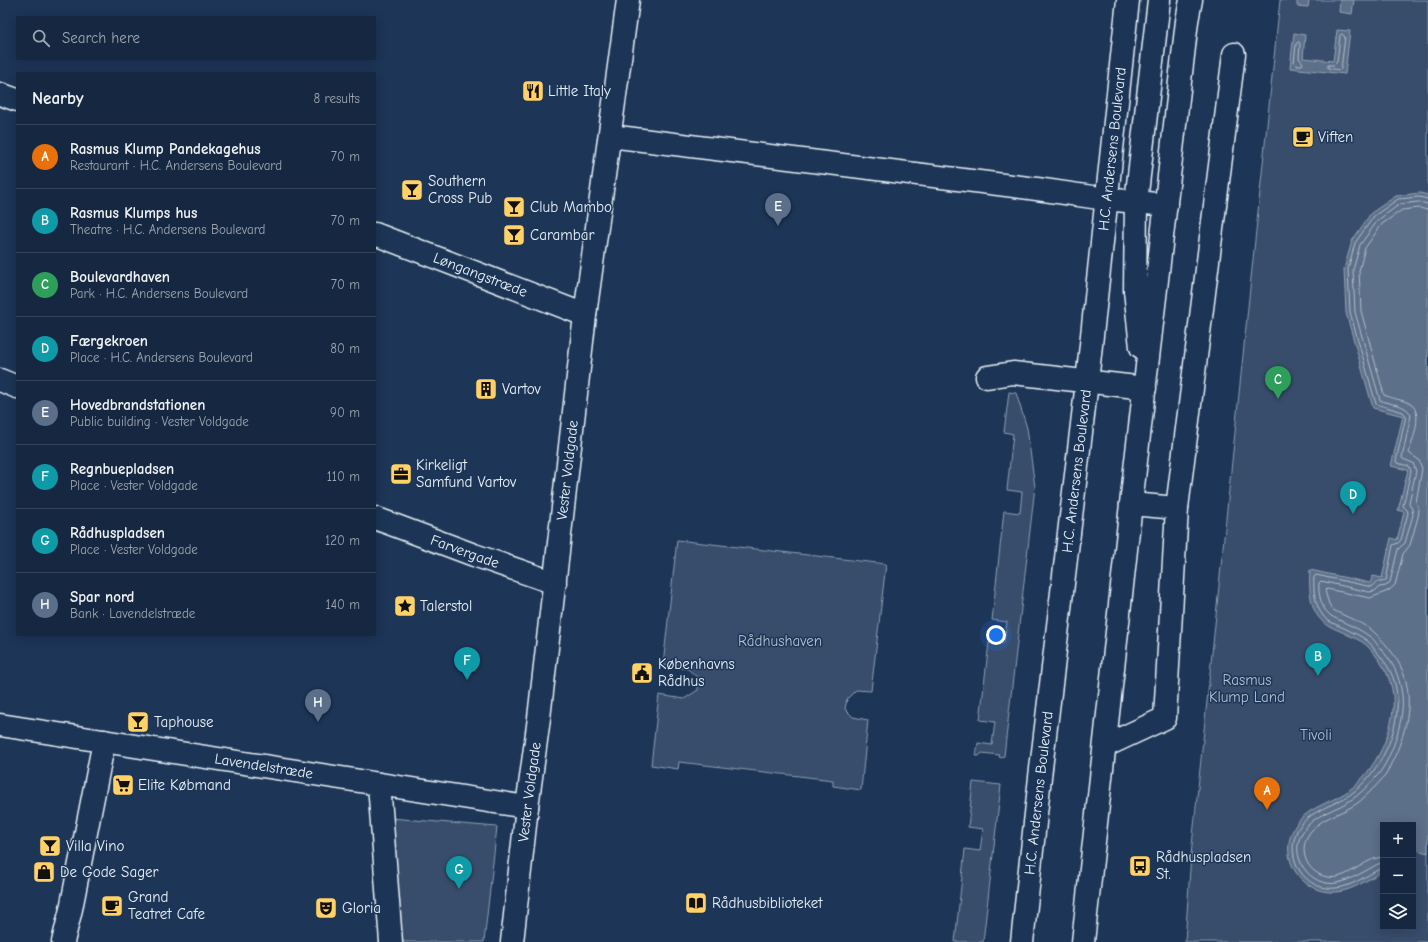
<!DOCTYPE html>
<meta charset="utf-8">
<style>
:root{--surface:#162841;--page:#23344c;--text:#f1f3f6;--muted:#9ea6b1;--line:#35445a;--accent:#ea580c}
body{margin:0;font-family:"Comic Neue",sans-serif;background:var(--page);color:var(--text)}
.controls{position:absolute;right:12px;bottom:12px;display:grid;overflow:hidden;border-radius:0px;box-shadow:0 2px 10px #0003}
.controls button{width:36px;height:36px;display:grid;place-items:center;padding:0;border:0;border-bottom:1px solid var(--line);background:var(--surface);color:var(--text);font:20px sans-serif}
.you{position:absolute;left:996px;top:635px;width:14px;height:14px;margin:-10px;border:3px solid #fff;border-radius:50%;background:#1a73e8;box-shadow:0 0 0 6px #1a73e833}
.badge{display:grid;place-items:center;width:26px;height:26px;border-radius:50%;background:var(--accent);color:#fff;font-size:13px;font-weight:700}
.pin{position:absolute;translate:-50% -33px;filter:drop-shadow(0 1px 2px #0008)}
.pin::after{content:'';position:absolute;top:21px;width:14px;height:12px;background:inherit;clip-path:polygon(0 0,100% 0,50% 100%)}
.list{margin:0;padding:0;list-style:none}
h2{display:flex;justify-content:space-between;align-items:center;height:52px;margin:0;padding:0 16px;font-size:17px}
h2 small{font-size:13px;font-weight:400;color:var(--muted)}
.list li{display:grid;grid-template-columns:26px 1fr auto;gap:12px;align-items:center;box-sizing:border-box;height:64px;padding:0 16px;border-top:1px solid var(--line)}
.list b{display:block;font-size:15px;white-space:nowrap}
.list p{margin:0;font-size:13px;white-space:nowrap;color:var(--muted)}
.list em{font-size:13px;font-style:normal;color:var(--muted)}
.icon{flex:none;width:22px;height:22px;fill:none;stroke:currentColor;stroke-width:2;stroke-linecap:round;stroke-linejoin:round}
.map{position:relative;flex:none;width:1428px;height:942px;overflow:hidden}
.search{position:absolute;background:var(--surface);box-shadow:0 2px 10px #0003;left:16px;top:16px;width:360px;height:44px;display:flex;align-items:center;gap:10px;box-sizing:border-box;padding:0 14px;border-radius:0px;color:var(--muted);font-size:15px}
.panel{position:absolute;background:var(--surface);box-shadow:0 2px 10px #0003;left:16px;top:72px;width:360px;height:564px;border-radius:0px}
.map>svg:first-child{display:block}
.green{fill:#374d6c;stroke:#909fb2;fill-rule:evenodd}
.water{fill:#5d7089;stroke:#95a4b5}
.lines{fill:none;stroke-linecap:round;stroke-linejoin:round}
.shore{stroke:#b0bdcc;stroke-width:1}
.minor-casing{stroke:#e8f1f8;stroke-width:25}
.minor{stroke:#1d3557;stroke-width:22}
.labels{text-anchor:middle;stroke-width:3;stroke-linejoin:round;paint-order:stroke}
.poi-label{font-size:15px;fill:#e8f1f8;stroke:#1d3557;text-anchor:start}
.street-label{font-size:15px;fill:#e8f1f8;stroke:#1d3557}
.park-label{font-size:15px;fill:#b3c0ce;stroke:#1d3557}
</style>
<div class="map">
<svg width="1428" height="942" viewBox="0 0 1428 942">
<rect width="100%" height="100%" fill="#1d3557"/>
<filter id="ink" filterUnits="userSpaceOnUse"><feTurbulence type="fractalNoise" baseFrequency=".025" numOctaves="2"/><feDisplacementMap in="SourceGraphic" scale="8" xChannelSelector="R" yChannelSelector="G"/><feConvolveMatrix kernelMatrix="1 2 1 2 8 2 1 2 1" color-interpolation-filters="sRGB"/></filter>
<g filter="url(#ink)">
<g class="green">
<path d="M1280 0H1428V942H1185L1191 855ZM1383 825H1413V927H1383Z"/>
<polygon points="1009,392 1016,393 1027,428 1035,487 1004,756 1000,758 999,755 982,753 979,756 976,756 978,743 992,745 995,722 980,720 989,642 1004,643 1007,622 992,620 1004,511 1020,513 1022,492 1007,490 1013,434 1004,432"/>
<polygon points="677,540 886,564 871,691 856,690 847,699 845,709 853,717 868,720 861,790 833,786 833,780 679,762 678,769 651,765 659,695 684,699 698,690 698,678 688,669 663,665"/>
<polygon points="973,782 1001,785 983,942 955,942 965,849 980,851 983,829 968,827"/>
<polygon points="391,818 497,827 484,942 401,942"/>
</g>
<g class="water">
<polygon points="1297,0 1309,0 1308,7 1297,6"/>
<polygon points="1340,0 1354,0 1352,14 1339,12"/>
<polygon points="1337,30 1350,31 1345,74 1290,68 1294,33 1305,35 1303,58 1333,61"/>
<path d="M1420 193 1428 195V853L1413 849V825H1383V871C1369 879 1352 891 1336 892 1302 895 1277 858 1294 828 1304 808 1331 803 1348 791 1375 772 1396 729 1393 696 1391 676 1380 658 1365 644 1360 640 1352 637 1346 634 1339 630 1328 627 1322 621 1309 609 1309 586 1310 570L1370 583 1373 576 1382 578 1391 538 1397 540 1404 512 1398 510 1408 470 1391 466 1403 416 1373 408 1346 313 1344 269 1352 241 1371 213 1396 196Z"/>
</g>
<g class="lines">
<g class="shore">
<polygon points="1342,34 1345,37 1341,69 1339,70 1328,68 1328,65 1334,65 1337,62 1340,36"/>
<polygon points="1299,42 1300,44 1299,58 1303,63 1302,65 1296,65 1294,63 1296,44"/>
<path d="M1383 857C1363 858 1348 881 1327 877 1304 872 1297 846 1312 830 1324 816 1345 813 1359 802 1367 795 1377 785 1385 776 1388 772 1390 765 1393 760 1405 735 1414 703 1404 675 1399 659 1387 645 1375 633 1366 624 1344 616 1333 610L1329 604 1325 591 1327 589 1370 598 1388 591 1395 585 1403 554 1410 545 1418 517 1419 510 1416 502 1422 469 1419 460 1409 453C1412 440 1425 411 1409 403 1401 399 1392 399 1384 395L1361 311 1359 271 1365 248 1382 224 1402 210 1419 208 1428 210"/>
<path d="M1383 863 1378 864C1365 871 1351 880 1337 883 1310 888 1288 856 1302 833 1312 814 1338 810 1354 798 1362 792 1374 780 1380 772 1393 755 1405 716 1402 695 1399 674 1393 662 1379 647 1376 643 1373 638 1369 636 1360 629 1349 625 1339 620 1336 618 1331 617 1329 614 1321 608 1318 593 1319 583L1321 581 1369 592 1375 591 1379 587 1386 586 1390 582 1398 549 1405 543 1413 515 1412 509 1409 503 1416 471 1413 463 1403 459 1402 458 1411 415C1406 403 1389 405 1380 400L1355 312 1353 270 1360 245 1378 220 1400 204 1419 202 1428 204"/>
<path d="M1383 868 1380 869C1367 875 1351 887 1336 888 1305 892 1284 858 1297 831 1307 811 1334 806 1351 794 1379 773 1400 732 1397 697 1396 677 1387 663 1374 649 1372 646 1370 642 1366 640 1361 636 1354 633 1348 630 1341 626 1329 623 1324 617 1315 606 1313 591 1314 577L1316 575 1372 587 1376 582H1382L1386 580 1393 545 1398 543 1401 540 1408 513 1407 510 1403 506 1411 471 1409 466 1397 463 1396 461 1406 416 1403 412 1376 404 1350 312 1348 269 1355 243 1374 216 1398 199 1419 197 1428 199"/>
</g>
<g class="minor-casing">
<g id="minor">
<polyline points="0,94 17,100"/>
<polyline points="610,136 1037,189 1106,199 1166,205"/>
<path id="s1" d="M375 234 585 315"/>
<polyline points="1141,347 1135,290 1136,202 1159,0"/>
<polyline points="987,377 1013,373 1145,388"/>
<polyline points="0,380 17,387"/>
<polyline points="1131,504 1177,508"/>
<path id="s2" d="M375 518 474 555 555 583"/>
<path id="s3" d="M0 725 527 807"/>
<polyline points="1105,746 1165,718 1177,508 1234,54"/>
<polyline points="379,784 391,942"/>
<polyline points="63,942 71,909 104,741"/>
<path id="s4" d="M512 942 527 807 539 718 585 315 628 0"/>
<path id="s5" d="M1022 942 1040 777 1087 382 1128 0"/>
<polyline points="1083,942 1131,504 1187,21 1191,0"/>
</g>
</g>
<use href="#minor" class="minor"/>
</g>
</g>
<defs>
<g id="restaurant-square" transform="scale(1.15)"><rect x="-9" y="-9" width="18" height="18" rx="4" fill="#ffd166" stroke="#1d3557"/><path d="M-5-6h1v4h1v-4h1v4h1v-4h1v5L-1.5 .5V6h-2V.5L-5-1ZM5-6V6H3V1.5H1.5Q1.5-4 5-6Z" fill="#111"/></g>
<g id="cafe-square" transform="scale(1.15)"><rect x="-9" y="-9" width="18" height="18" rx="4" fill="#ffd166" stroke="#1d3557"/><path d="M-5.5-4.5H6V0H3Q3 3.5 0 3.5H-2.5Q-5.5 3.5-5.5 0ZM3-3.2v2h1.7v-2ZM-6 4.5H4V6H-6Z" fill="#111"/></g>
<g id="bar-square" transform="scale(1.15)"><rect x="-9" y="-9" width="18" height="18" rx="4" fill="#ffd166" stroke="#1d3557"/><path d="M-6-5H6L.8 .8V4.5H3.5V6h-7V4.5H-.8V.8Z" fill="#111"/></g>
<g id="building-square" transform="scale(1.15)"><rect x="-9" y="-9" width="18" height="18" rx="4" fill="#ffd166" stroke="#1d3557"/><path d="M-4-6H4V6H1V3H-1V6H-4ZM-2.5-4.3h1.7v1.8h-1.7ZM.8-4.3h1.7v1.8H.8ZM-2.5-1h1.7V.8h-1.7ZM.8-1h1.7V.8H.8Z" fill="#111"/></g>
<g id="office-square" transform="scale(1.15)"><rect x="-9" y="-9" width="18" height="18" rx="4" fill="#ffd166" stroke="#1d3557"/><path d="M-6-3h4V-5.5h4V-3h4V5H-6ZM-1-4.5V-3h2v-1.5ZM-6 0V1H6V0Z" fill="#111"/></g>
<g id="sight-square" transform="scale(1.15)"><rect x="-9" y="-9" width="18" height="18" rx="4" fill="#ffd166" stroke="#1d3557"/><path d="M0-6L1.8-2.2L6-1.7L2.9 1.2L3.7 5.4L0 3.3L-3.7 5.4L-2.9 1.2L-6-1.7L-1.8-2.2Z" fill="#111"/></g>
<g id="civic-square" transform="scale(1.15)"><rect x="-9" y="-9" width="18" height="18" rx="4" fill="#ffd166" stroke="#1d3557"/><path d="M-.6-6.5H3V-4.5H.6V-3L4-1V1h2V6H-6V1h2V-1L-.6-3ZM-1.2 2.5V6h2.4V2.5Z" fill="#111"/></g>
<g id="supermarket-square" transform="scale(1.15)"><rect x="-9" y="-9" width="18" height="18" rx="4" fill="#ffd166" stroke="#1d3557"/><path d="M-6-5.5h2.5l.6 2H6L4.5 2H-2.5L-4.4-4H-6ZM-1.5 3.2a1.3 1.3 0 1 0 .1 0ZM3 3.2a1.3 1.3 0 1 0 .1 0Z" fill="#111"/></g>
<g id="bus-square" transform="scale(1.15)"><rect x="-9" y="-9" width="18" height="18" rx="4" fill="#ffd166" stroke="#1d3557"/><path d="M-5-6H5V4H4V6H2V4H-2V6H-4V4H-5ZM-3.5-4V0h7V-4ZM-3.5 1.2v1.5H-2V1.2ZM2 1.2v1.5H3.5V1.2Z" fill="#111"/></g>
<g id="shop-square" transform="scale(1.15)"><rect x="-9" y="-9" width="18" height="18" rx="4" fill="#ffd166" stroke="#1d3557"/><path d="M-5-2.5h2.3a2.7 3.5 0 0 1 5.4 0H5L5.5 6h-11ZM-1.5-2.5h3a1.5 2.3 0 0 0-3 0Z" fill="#111"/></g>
<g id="library-square" transform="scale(1.15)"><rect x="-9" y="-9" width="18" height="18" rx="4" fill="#ffd166" stroke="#1d3557"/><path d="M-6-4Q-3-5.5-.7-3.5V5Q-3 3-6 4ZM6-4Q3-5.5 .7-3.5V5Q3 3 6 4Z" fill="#111"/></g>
<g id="theatre-square" transform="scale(1.15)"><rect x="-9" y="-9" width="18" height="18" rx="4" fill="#ffd166" stroke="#1d3557"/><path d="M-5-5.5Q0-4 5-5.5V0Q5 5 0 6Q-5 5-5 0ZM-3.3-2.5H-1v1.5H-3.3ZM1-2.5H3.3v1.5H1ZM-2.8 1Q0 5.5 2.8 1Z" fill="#111"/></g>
</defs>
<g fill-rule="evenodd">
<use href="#restaurant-square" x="533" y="91"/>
<use href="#cafe-square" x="1303" y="137"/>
<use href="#bar-square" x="412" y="190"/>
<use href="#bar-square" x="514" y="207"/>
<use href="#bar-square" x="514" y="235"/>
<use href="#building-square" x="486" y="389"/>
<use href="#office-square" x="401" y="474"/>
<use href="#sight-square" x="405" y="606"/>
<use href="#civic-square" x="642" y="673"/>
<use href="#bar-square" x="138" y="722"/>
<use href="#supermarket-square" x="123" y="785"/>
<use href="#bar-square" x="50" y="846"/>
<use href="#bus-square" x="1140" y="866"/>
<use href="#shop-square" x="44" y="872"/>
<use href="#library-square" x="696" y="903"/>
<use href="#cafe-square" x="112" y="906"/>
<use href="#theatre-square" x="326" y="908"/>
</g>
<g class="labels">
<g class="poi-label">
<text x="548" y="96">Little Italy</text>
<text x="1318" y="142">Viften</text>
<text x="428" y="186">Southern<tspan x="428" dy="17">Cross Pub</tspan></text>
<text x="530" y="212">Club Mambo</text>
<text x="530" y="240">Carambar</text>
<text x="502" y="394">Vartov</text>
<text x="416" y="470">Kirkeligt<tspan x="416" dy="17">Samfund Vartov</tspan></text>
<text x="420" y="611">Talerstol</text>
<text x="658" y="669">Københavns<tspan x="658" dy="17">Rådhus</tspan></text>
<text x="154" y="727">Taphouse</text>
<text x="138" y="790">Elite Købmand</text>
<text x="66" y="851">Villa Vino</text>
<text x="1156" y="862">Rådhuspladsen<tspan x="1156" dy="17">St.</tspan></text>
<text x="60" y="877">De Gode Sager</text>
<text x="128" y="902">Grand<tspan x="128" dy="17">Teatret Cafe</tspan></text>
<text x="712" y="908">Rådhusbiblioteket</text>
<text x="342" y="913">Gloria</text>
</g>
<g class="street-label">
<text dy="5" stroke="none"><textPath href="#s5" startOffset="798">H.C. Andersens Boulevard</textPath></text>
<text dy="5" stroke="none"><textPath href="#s1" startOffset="113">Løngangstræde</textPath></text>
<text dy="5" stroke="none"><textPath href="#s4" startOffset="475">Vester Voldgade</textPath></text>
<text dy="5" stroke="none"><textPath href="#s5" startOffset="474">H.C. Andersens Boulevard</textPath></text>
<text dy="5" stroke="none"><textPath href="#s2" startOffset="96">Farvergade</textPath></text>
<text dy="5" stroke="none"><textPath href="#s3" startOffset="267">Lavendelstræde</textPath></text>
<text dy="5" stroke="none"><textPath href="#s4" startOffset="151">Vester Voldgade</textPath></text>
<text dy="5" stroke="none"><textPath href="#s5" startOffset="150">H.C. Andersens Boulevard</textPath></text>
</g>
<g class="park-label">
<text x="780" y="646">Rådhushaven</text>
<text x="1247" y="685">Rasmus<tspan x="1247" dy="17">Klump Land</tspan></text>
<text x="1316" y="740">Tivoli</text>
</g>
</g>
</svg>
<div class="controls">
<button>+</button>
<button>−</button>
<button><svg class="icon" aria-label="layers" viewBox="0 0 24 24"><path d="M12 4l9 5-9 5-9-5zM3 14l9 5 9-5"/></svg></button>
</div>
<div class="you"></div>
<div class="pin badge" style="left:1267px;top:810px;background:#e8710a">A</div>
<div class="pin badge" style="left:1318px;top:676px;background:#0f9aa8">B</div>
<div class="pin badge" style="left:1278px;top:399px;background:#2e9e5b">C</div>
<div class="pin badge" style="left:1353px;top:514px;background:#0f9aa8">D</div>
<div class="pin badge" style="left:778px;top:226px;background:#5c6f8a">E</div>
<div class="pin badge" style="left:467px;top:680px;background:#0f9aa8">F</div>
<div class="pin badge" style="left:459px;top:889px;background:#0f9aa8">G</div>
<div class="pin badge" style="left:318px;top:722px;background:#5c6f8a">H</div>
<div class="search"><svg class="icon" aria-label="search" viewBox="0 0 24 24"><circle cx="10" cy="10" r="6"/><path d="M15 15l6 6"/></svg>Search here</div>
<section class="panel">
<h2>Nearby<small>8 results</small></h2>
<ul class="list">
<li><span class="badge" style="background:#e8710a">A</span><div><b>Rasmus Klump Pandekagehus</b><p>Restaurant · H.C. Andersens Boulevard</p></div><em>70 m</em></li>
<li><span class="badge" style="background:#0f9aa8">B</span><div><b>Rasmus Klumps hus</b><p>Theatre · H.C. Andersens Boulevard</p></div><em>70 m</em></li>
<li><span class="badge" style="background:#2e9e5b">C</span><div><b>Boulevardhaven</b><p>Park · H.C. Andersens Boulevard</p></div><em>70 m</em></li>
<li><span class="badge" style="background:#0f9aa8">D</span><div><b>Færgekroen</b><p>Place · H.C. Andersens Boulevard</p></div><em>80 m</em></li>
<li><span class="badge" style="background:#5c6f8a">E</span><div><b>Hovedbrandstationen</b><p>Public building · Vester Voldgade</p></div><em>90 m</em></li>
<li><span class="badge" style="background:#0f9aa8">F</span><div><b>Regnbuepladsen</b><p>Place · Vester Voldgade</p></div><em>110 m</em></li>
<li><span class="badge" style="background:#0f9aa8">G</span><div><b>Rådhuspladsen</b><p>Place · Vester Voldgade</p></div><em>120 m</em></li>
<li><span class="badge" style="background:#5c6f8a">H</span><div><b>Spar nord</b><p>Bank · Lavendelstræde</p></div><em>140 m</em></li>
</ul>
</section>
</div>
